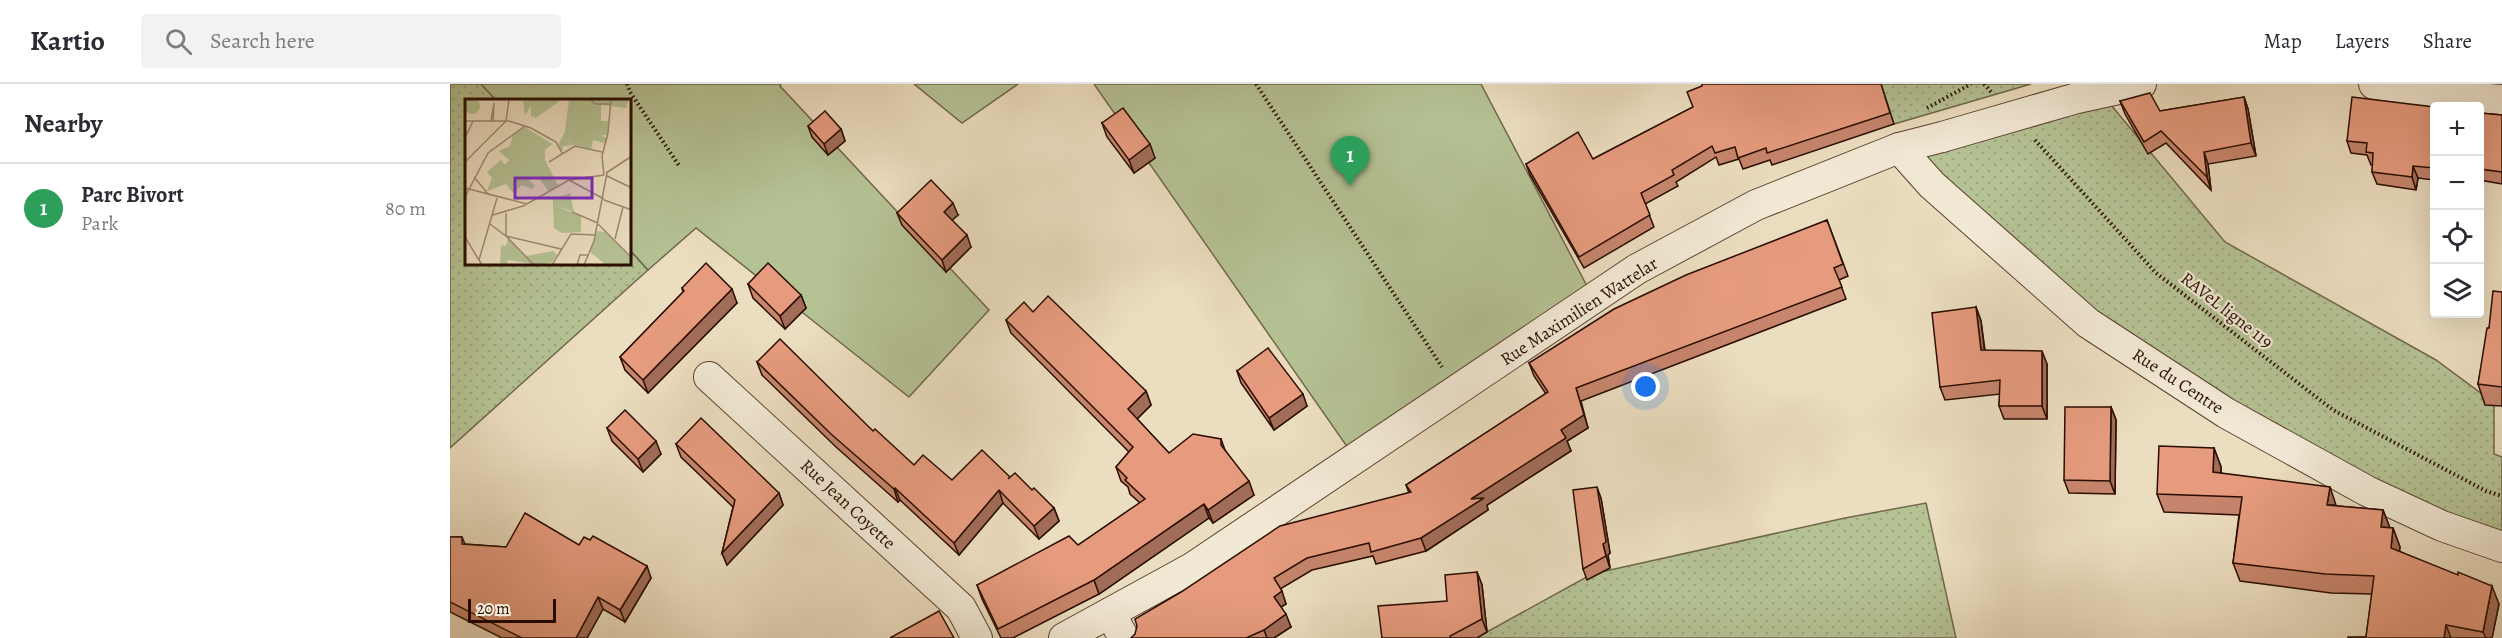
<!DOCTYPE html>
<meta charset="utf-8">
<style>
:root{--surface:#fff;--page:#f2f2f3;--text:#2b2b33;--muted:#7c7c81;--line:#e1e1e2;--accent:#ea580c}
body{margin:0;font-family:Alegreya,serif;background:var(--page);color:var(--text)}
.controls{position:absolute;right:18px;top:18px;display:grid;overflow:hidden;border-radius:6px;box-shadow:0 6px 24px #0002}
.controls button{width:54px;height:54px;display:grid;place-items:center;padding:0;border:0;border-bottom:2px solid var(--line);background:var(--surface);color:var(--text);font:30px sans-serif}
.scale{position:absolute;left:18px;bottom:15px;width:88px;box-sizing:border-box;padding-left:6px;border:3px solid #2a0d01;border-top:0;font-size:16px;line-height:21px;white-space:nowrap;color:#2a0d01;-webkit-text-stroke:4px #f2e9d5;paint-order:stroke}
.you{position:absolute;left:1196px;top:303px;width:21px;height:21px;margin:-15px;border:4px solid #fff;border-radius:50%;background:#1a73e8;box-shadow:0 0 0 9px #1a73e833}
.badge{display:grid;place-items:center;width:39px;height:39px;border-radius:50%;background:var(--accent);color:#fff;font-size:20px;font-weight:700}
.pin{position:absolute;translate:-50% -50px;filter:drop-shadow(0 2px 3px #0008)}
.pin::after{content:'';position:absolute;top:32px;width:21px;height:18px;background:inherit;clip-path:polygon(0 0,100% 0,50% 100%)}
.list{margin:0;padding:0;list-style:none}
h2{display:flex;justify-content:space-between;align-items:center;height:78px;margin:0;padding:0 24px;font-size:26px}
h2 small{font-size:20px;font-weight:400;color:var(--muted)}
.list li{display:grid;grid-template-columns:39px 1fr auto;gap:18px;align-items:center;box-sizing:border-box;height:90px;padding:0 24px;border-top:2px solid var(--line)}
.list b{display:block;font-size:22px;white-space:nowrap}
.list p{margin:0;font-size:20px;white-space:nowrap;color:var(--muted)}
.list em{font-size:20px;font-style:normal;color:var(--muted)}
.icon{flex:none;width:33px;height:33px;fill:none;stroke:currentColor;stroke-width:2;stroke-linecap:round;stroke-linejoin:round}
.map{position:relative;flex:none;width:2052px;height:554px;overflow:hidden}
header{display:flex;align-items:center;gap:36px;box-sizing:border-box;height:84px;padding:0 30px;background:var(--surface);border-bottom:2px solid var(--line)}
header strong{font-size:28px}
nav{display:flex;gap:33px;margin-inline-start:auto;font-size:21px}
.search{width:420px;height:54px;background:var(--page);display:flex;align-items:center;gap:15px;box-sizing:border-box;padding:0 21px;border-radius:6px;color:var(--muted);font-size:22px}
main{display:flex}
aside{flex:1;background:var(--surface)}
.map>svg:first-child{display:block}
.grass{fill:url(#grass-dots);stroke:#70684a;stroke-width:1.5}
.park{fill:#b5c294;stroke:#70684a;stroke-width:1.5}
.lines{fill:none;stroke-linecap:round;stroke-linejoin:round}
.minor-casing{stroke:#5a4130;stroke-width:32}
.path{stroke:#2a0d01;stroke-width:4;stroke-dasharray:1.5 3;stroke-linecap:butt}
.minor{stroke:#f2e9d5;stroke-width:30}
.minor-bridge-casing{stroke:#5a4130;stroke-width:32;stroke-linecap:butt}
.minor-bridge{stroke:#f2e9d5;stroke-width:30}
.wall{fill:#c6856c;stroke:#2a0d01;stroke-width:1.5}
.shaded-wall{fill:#a16c58;stroke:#2a0d01;stroke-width:1.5}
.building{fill:#e69b7e;stroke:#2a0d01;stroke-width:1.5}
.labels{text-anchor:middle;stroke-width:4.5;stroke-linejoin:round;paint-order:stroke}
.street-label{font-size:18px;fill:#2a0d01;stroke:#f2e9d5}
.inset-road{fill:none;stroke:#9e8a73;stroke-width:1.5}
.view{fill:#7b2cbf;fill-opacity:0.15;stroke:#7b2cbf;stroke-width:3}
.inset-edge{fill:none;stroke:#2a0d01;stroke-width:3}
</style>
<header>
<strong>Kartio</strong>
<div class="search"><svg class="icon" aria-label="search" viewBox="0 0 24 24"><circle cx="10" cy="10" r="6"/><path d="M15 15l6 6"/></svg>Search here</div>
<nav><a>Map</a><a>Layers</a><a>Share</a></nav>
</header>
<main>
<aside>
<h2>Nearby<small></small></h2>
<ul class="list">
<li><span class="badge" style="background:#2e9e5b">1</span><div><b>Parc Bivort</b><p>Park</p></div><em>80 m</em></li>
</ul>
</aside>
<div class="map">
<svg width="2052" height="554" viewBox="0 0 2052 554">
<defs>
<pattern id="grass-dots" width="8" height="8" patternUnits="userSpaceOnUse" patternTransform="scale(1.5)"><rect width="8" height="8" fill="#b5c294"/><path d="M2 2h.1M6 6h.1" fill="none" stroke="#9ca67e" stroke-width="1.8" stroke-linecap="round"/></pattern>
</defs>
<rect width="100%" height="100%" fill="#ebddbf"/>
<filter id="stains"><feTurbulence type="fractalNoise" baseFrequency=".00333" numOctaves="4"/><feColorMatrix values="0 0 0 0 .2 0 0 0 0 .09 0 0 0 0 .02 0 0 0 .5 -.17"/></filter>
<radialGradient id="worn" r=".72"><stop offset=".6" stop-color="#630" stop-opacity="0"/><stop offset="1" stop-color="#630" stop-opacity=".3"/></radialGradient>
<g class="grass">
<polygon points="0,0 31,0 46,16 16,16 16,180 180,180 180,166 198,186 0,364"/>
<polygon points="1429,0 1581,0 1444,40"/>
<polygon points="1651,9 1775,158 1986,276 2044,319 2044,370 2052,373 2052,457 1738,304 1449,64"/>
<polygon points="1476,419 1506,554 1026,554 1142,490 1395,434"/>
</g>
<g class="park">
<polygon points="31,0 331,0 330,2 539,226 459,313 246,144 198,186 180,166 180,16 46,16"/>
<polygon points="464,0 568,0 512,39"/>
<polygon points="644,0 1031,0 1138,204 905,374"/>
</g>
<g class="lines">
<g class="minor-casing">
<g id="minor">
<polyline points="1924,0 2024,14 2052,16"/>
<polyline points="1627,14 1691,0"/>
<polyline points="1449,64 1482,101 1638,239 1776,329 1917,407 1992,442 2052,463"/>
<polyline points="259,293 511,524 527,554"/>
<polyline points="660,529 674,554"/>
<polyline points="614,554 742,484 1187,185 1306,121 1449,64 1492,53"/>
</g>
</g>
<g class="path">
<polyline points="177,0 180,8 230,83"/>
<polyline points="806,0 992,283"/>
<polyline points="1534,0 1541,8"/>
<polyline points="1477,24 1521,0"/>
<polyline points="1585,56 1706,189 1883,326 2036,407 2052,412"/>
</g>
<use href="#minor" class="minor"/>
<g class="minor-bridge-casing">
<polyline id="minor-bridge" points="1492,53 1627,14"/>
</g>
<use href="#minor-bridge" class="minor-bridge"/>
</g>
<g class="wall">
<polygon points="1431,0 1444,40 1322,81 1320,76 1293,85 1289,75 1269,81 1266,73 1226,98 1228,102 1195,120 1204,143 1134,184 1080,91 1076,80 1143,75 1243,23"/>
<polygon points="1794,13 1798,25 1806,72 1758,80 1761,106 1716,59 1698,70 1675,30 1670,17 1710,27"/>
<polygon points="1984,23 1984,96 1968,94 1966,106 1927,100 1922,88 1923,81 1921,81 1917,71 1901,69 1897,57"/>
<polygon points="2030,29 2052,31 2052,100 2030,96"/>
<polygon points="652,39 705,74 684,89 657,53"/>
<polygon points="358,42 391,45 395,57 378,71 362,53"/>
<polygon points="447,129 508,131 502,136 521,163 496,188 452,141"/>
<polygon points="1377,136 1398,192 1389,196 1396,215 1131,317 1138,344 1117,357 1121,367 1037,421 1038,426 976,467 926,480 923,472 862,486 830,505 836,520 831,523 841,543 824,554 681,554 959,409 956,401 1096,310 1084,292 1079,279"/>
<polygon points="298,200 351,211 356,224 335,245 303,214"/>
<polygon points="232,204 287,219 198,309 175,286 170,273 233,208"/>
<polygon points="2052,208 2052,322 2035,321 2028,300 2039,244"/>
<polygon points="1526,223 1531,237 1535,266 1597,280 1597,335 1554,335 1549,322 1550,310 1495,316 1490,303"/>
<polygon points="583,228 696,307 701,321 687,335 719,369 771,355 775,366 804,411 763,439 759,434 649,510 563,554 551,554 532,515 527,501 628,461 690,419 680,410 678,403 671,397 666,383 679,368 561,249 556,236"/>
<polygon points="307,278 423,347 464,381 502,396 560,393 582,406 604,424 609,437 589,455 553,419 509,471 450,416 448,418 386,363 312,291"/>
<polygon points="787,287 857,322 824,346 791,299"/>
<polygon points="1661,323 1666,336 1665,410 1619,409 1614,396"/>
<polygon points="157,344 211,370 193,388 162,357"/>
<polygon points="226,360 329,409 333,421 277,481 272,469 283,423 231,373"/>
<polygon points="1764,364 1771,383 1771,389 1886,422 1933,426 1940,444 1943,444 1950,463 1949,467 2049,520 2042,554 1898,554 1916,553 1922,510 1881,509 1790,497 1783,479 1789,431 1714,428 1707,410"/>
<polygon points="1151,414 1160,469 1158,471 1160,484 1137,496 1133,485"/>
<polygon points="0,453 12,453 15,460 56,463 129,461 201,494 175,538 153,525 137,554 52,554 0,528"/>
<polygon points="1027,488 1032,501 1037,548 1027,554 932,554 997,517"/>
</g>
<g class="shaded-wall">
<polygon points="1794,13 1798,25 1806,72 1801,59"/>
<polygon points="391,45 395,57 378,71 374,60"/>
<polygon points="700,60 705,74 684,89 679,76"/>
<polygon points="1754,68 1758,80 1761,106 1757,93"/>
<polygon points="1963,82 1968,94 1966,106 1962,93"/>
<polygon points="503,119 508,131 498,140 494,128"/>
<polygon points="517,151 521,163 496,188 492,176"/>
<polygon points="282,205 287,219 198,309 193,296"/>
<polygon points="351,211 356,224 335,245 330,232"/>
<polygon points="1526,223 1531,237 1536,280 1531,266"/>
<polygon points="1592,267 1597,280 1597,335 1592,322"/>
<polygon points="1126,304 1138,344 1117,357 1121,367 1037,421 1038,426 976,467 971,454 1111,346"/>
<polygon points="696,307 701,321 683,339 678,325"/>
<polygon points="853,310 857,322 824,346 819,334"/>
<polygon points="1661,323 1666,336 1665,410 1660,397"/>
<polygon points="206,357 211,370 193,388 188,375"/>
<polygon points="1764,364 1771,383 1770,407 1763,388"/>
<polygon points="799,397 804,411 763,439 758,426"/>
<polygon points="1147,403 1151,414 1160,469 1158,471 1160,484 1156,472 1153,460"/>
<polygon points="1880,403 1886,421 1877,421"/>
<polygon points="445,404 450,416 448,418 444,405"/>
<polygon points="549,406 553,419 509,471 504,459"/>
<polygon points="329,409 333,421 277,481 272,469"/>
<polygon points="754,420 759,434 649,510 644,496"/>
<polygon points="604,424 609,437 589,455 584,442"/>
<polygon points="1933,426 1940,444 1931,443"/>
<polygon points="1943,444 1950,463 1948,482 1941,464"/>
<polygon points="197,482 201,494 175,538 170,526"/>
<polygon points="1027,488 1032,501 1037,548 1032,535"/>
<polygon points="2042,502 2049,520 2042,554 2036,554 2033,548"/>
<polygon points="832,507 836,520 828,525 824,513"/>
<polygon points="148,513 153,525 137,554 126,554"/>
<polygon points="836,530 841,543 824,554 817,554 814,546"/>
<polygon points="1996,541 2001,554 1994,554"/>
</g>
<g class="building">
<polygon points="1252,0 1431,0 1440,29 1317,69 1316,64 1288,74 1285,63 1265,69 1262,62 1222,86 1224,91 1191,109 1200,131 1129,173 1076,80 1128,48 1143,75 1243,23 1237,8 1252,2"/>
<polygon points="1700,9 1710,27 1794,13 1801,59 1754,68 1757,93 1711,47 1694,58 1670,17"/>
<polygon points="1902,13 1984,23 1984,84 1963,82 1962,93 1922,88 1923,69 1916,68 1917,59 1897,57"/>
<polygon points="673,24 700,60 679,76 652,39"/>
<polygon points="375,27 391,45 374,60 358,42"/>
<polygon points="2030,29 2052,31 2052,88 2030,85"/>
<polygon points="481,96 503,119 494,128 517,151 492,176 447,129"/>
<polygon points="1377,136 1393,180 1384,184 1392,203 1126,304 1134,331 1111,346 1116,354 1021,415 1034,414 971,454 921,468 919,459 857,474 824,494 832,507 824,513 836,530 814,546 796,554 681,554 685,550 687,542 685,535 731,508 830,442 961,408 956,401 1098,308 1079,279 1164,225 1236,191"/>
<polygon points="256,179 282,205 193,296 170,273 234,207 232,204"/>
<polygon points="318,179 351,211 330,232 298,200"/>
<polygon points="2043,207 2052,208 2052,303 2028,300 2037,244 2039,244"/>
<polygon points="598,212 696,307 678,325 719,369 743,350 771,355 771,361 799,397 758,426 754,420 644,496 548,545 527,501 619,452 628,461 695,415 675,396 677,394 666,383 683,363 556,236 574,218 583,228"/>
<polygon points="1526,223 1531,266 1592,267 1592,322 1549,322 1550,296 1490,303 1482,229"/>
<polygon points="330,255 423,347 425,345 464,381 473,371 502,396 532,366 560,393 558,395 565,389 582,406 584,404 604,424 584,442 549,406 504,459 445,404 444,405 381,350 307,278"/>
<polygon points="818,264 853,310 819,334 787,287"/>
<polygon points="1615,323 1661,323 1660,397 1614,396"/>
<polygon points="175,326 206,357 188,375 157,344"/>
<polygon points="251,334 329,409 272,469 285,416 226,360"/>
<polygon points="1709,362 1764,364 1763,388 1880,403 1877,421 1933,426 1931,443 1943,444 1941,464 2008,491 2008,488 2042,502 2033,548 1996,541 1994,554 1898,554 1898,553 1916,553 1924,492 1875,490 1783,479 1792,413 1707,410"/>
<polygon points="1147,403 1156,458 1153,460 1156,472 1133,485 1123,406"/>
<polygon points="75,429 129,461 134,453 140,456 143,452 197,482 170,526 148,513 126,554 72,554 0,518 0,453 12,453 12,460 56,463"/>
<polygon points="1027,488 1032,535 1000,552 1001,554 932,554 928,522 997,517 995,491"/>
<polygon points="489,527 504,554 440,554"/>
</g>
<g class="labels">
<g class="street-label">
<text transform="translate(1777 226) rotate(38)" y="6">RAVeL ligne 119</text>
<text transform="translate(1129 227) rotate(-33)" y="6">Rue Maximilien Wattelar</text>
<text transform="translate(1728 297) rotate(33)" y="6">Rue du Centre</text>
<text transform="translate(398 420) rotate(43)" y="6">Rue Jean Coyette</text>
</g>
</g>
<g transform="translate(15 15)">
<rect width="166" height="166" fill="#ebddbf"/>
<path d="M113 0H164L161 9 136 6V22H144L143 35 136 37 142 39 140 44 128 41 126 50 103 44ZM36 61 57 86 48 94 41 85 22 92 27 79 22 73ZM105 94 109 113 88 106V124V100ZM132 132 141 133 166 159V166H141L125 153ZM43 140 61 157 88 152 92 156 87 163 75 166 43 161 42 166H35L36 146 41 147Z" fill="#b5c294"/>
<path d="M-1 7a8 8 0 1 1 16 0a8 8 0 1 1-16 0ZM58 0H97L71 19 66 17V7L60 16ZM104 0H113L103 44 109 46 98 47 97 54 93 46 100 33Z" fill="#b5c294"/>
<path d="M60 28 87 45 80 51V61L93 86 84 93 73 78 62 79 70 87 67 90 57 86 40 66 44 61 34 52 45 47 48 36ZM88 106 116 117V133L97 134 89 129Z" fill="#b5c294"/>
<path class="inset-road" d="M125 0 130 5H145M0 22H44L66 29 91 43 97 54M26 22 29 4 28 22M0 39 8 22M0 63 41 22 44 0M84 63 110 47 137 53M141 74 167 57M139 76 137 57 143 34 146 0M142 77 167 89M9 78 24 96M104 81 139 100M0 89 62 105 104 81 139 76M0 98 23 54 60 27M139 101 167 111M107 113 133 124M28 116 61 106M25 125 41 137 96 150M133 125 167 159M41 136V114M41 137 69 166M0 138 17 166M150 140 158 108M14 161 32 99M87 166 106 135 131 136M112 166 115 156H123M119 166 129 142 142 74"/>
<path class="view" d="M50 79H127V99H50Z"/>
<rect width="166" height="166" class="inset-edge"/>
</g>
<rect width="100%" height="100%" filter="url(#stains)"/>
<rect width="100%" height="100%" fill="url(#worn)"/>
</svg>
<div class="controls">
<button>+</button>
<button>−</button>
<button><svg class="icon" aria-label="locate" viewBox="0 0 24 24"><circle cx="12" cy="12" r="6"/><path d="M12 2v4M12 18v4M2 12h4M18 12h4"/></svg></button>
<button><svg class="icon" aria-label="layers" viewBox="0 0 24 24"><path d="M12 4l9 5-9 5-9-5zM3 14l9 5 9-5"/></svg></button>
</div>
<div class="scale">20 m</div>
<div class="you"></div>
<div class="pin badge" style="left:900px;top:102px;background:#2e9e5b">1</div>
</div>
</main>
